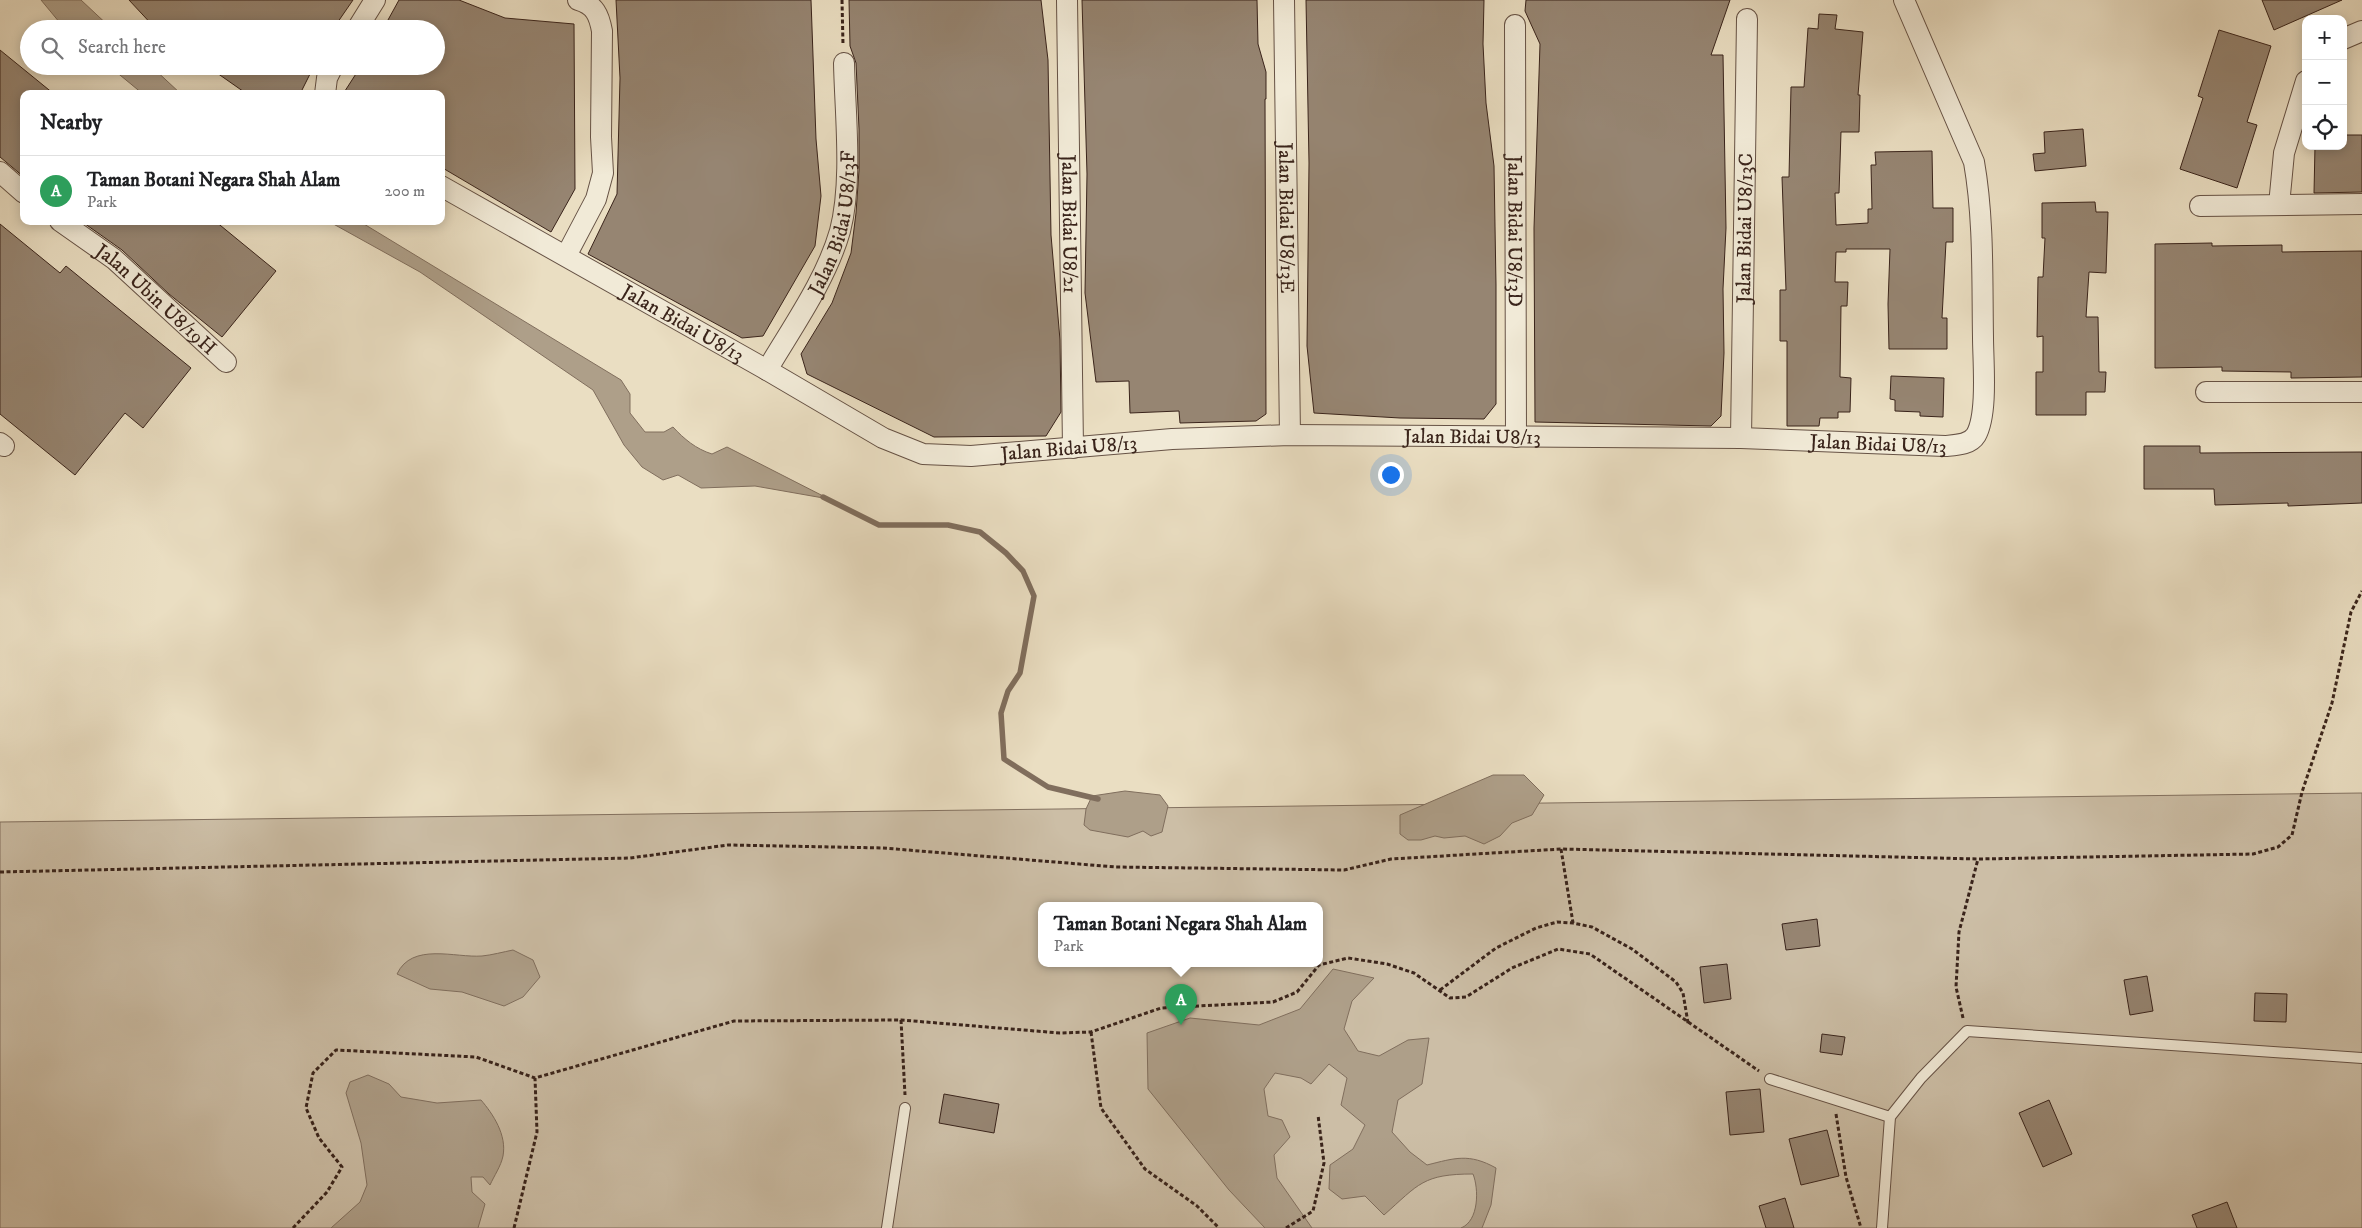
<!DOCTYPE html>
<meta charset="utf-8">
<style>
:root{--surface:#fff;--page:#f2f2f2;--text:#202124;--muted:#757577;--line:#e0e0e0;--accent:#8f2418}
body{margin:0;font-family:"IM FELL DW Pica",serif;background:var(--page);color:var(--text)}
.controls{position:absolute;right:15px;top:15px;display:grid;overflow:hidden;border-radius:10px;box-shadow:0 2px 12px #0003}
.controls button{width:45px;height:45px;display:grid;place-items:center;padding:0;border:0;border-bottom:1px solid var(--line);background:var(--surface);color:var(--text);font:25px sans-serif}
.you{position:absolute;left:1390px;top:474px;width:18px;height:18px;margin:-12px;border:4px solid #fff;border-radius:50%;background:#1a73e8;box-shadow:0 0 0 8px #1a73e833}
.badge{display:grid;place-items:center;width:32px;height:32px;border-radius:50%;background:var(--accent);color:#fff;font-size:16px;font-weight:700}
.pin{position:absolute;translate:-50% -41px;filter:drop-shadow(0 1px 2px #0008)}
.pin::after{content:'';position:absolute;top:26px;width:18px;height:15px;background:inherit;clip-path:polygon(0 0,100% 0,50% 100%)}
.popup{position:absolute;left:1038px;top:902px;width:285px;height:65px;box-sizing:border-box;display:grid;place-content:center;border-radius:10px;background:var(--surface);filter:drop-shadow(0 1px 4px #0005);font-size:16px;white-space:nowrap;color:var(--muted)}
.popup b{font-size:19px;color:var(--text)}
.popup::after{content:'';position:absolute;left:50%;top:100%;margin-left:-10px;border:10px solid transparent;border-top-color:var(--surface)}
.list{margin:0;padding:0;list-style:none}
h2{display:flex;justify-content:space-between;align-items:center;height:65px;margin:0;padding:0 20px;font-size:21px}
h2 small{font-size:16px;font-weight:400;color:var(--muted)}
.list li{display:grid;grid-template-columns:32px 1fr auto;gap:15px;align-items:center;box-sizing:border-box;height:70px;padding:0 20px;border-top:1px solid var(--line)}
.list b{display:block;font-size:19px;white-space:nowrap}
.list p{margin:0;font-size:16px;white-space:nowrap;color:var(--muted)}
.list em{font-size:16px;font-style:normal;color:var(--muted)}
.icon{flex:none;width:28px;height:28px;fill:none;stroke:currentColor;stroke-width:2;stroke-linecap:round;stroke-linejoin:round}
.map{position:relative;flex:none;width:2362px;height:1228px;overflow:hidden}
.search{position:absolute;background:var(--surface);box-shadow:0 2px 12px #0003;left:20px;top:20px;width:425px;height:55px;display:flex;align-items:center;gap:12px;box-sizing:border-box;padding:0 18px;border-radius:28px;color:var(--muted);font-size:19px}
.panel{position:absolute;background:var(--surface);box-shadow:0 2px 12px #0003;left:20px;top:90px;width:425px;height:135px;border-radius:10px}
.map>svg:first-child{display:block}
.green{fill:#ccbea6;stroke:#837160;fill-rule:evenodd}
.water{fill:#ae9f89;stroke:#806e5d}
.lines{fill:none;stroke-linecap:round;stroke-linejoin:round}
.stream{stroke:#806e5d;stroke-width:5.5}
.building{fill:#968572;stroke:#3a241b}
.service-casing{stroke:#665245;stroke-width:12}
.minor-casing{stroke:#665245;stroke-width:22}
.path{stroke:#3a241b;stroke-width:3;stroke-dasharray:4 2.5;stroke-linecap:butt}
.service{stroke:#f1ead7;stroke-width:10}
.minor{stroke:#f1ead7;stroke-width:20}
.labels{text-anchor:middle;stroke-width:4;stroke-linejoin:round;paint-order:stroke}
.street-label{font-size:20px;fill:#3a241b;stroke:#f1ead7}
</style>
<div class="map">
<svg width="2362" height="1228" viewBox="0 0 2362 1228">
<rect width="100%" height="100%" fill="#eadec2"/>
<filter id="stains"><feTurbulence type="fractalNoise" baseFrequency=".004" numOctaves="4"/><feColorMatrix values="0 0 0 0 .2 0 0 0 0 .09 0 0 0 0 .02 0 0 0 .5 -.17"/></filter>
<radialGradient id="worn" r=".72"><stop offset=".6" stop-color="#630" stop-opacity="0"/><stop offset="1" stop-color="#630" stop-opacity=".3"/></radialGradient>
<path class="green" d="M2362 793V1228H0V822ZM1042 906H1320V964H1042Z"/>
<g class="water">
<polygon points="41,0 81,0 112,29 65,29"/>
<polygon points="109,66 151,66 181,94 143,94"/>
<path d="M328 221H359L621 380 630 394V413L645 432H664L673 427C684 439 696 449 712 454L727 447 829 499 755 486 701 488 678 475 663 480 642 467 624 445 593 390 420 272Z"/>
<polygon points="1493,775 1524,775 1544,795 1532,815 1512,823 1500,836 1484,844 1465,836 1444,838 1435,836 1421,840 1408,840 1400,834 1400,815"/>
<polygon points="1125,791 1160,795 1168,806 1162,832 1151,836 1143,831 1128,837 1090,830 1084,825 1086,809 1092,796"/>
<path d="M513 950 533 960 540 977 523 997 504 1006 462 992 430 989 397 974C412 942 455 958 482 956 492 955 503 952 513 950Z"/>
<path d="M1333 969 1374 978 1352 1001 1344 1029 1358 1051 1379 1056 1408 1040 1429 1038 1422 1084 1398 1100 1392 1132 1410 1152 1427 1165C1455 1158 1469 1153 1496 1168L1491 1205 1482 1228H1461C1479 1221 1479 1189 1473 1174 1423 1174 1419 1184 1384 1215L1365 1196 1342 1199 1329 1189 1330 1165 1353 1149 1365 1125 1341 1105 1347 1078 1329 1064 1311 1084 1301 1078 1275 1073 1264 1089 1268 1116 1282 1120 1290 1137 1274 1155 1277 1178 1312 1228H1265L1229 1190 1148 1089 1147 1033 1190 1018 1259 1025 1300 1009Z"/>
<path d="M368 1075 389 1084 401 1097 437 1103 481 1100C493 1114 507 1135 503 1156 501 1166 494 1176 490 1185L483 1177H471L472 1192 485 1204 478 1228H331L360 1202 367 1185 361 1143 346 1093 350 1082Z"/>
</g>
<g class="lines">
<polyline class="stream" points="823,497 879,525 948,525 980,532 1006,553 1023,571 1034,596 1020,673 1008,691 1001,713 1004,759 1048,787 1098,799"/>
</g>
<g class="building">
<polygon points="129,0 353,0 333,29 156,29"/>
<polygon points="399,0 459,0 505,18 574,24 575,189 551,232 441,167 441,94 343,94 361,66 436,66 436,29 383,29"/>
<polygon points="616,0 811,0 816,139 821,196 815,246 763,336 742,338 588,254 617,194 620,78"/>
<polygon points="849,0 1041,0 1048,60 1051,235 1060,340 1061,412 1046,436 934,437 807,374 801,354 832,303 851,253 856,213 859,170 859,129 856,63 850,46"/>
<polygon points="1082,0 1257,0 1258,44 1266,72 1266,99 1265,99 1266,414 1256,421 1180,423 1179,411 1130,413 1129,381 1096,382 1085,293 1087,174"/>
<polygon points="1306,0 1484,0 1483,44 1486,103 1494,166 1496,285 1496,404 1484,419 1400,418 1314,413 1307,346 1309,163"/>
<polygon points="1526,0 1730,0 1711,55 1723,55 1726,228 1723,289 1724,353 1721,416 1711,426 1535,422 1534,228 1540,44 1525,11"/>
<polygon points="2262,0 2342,0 2274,30"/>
<polygon points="1819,14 1837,15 1835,29 1863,32 1858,95 1860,95 1859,132 1841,132 1839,193 1835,193 1836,225 1868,223 1868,209 1872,209 1871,165 1876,165 1875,152 1932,151 1933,208 1953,208 1953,242 1946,242 1942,318 1947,318 1947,349 1889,349 1888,304 1890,249 1846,249 1846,252 1836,252 1835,282 1848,282 1847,306 1841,306 1840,377 1851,378 1850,412 1838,412 1838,418 1820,418 1819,426 1787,426 1787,341 1780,341 1780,290 1786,290 1782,177 1789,177 1791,87 1804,87 1808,28 1818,29"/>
<polygon points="2219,30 2271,46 2247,122 2257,125 2237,188 2180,169 2203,98 2198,96"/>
<polygon points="0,50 54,94 24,94 24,177 0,157"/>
<polygon points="207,66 314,66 300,94 247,94"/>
<polygon points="2083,129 2086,166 2035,171 2033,154 2045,153 2044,132"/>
<polygon points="2343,135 2362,135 2362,192 2314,193 2315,146 2343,146"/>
<polygon points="2095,202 2096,212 2108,212 2106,273 2089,272 2086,317 2098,317 2099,372 2106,372 2105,392 2086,392 2086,415 2036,415 2036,372 2043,372 2043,336 2037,337 2038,277 2043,277 2045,238 2042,238 2042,203"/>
<polygon points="81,221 215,221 276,271 222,337 169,294 122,250"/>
<polygon points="0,224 60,273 66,266 191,368 143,428 125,413 75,475 0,414"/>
<polygon points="2212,243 2212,246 2282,245 2282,252 2362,251 2362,377 2291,378 2291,372 2222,371 2222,367 2155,368 2155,244"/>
<polygon points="1891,376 1944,378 1943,417 1920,416 1920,412 1895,411 1895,400 1890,399"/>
<polygon points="2144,446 2200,446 2200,453 2362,452 2362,503 2288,506 2288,503 2215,505 2214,489 2144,489"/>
<polygon points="1817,919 1820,946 1786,950 1782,924"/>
<polygon points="1727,964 1731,999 1704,1003 1700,967"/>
<polygon points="2147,976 2153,1011 2130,1015 2124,980"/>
<polygon points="2255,993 2287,994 2286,1022 2254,1021"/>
<polygon points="1822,1034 1845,1037 1842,1055 1820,1052"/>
<polygon points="1760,1089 1764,1132 1730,1135 1726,1092"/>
<polygon points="944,1094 999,1104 994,1133 939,1123"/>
<polygon points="2049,1100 2072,1154 2043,1167 2019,1113"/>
<polygon points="1827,1130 1839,1176 1801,1185 1789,1139"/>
<polygon points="1785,1198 1794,1228 1766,1228 1759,1206"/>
<polygon points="2227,1202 2237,1228 2197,1228 2192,1215"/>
</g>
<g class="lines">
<g class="service-casing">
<g id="service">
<polyline points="1770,1079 1890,1117"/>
<polyline points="887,1228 905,1108"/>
<polyline points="1882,1228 1890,1117 1921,1078 1967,1031 2362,1058"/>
</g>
</g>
<g class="minor-casing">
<g id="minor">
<path id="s1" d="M1067 0 1073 448"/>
<path id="s2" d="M1284 0 1290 435"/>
<path id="s3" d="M1515 25 1516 437"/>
<polyline points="357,29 375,0"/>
<polyline points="2343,39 2362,31"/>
<polyline points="325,94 327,78 333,66"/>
<polyline points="0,172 24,193"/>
<path id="s4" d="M441 186 767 370 883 438 923 454 971 456 1172 439 1290 435 1741 438 1945 446C1956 445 1970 445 1976 435 1988 414 1983 361 1983 337 1982 279 1984 219 1974 162L1904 0"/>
<polyline points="2279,205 2284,153 2306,81"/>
<polyline points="2200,206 2362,204"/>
<path id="s5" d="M60 221 114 259 226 362"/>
<path d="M566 256 596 199 603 173 601 137 602 31C599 15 595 5 578 0"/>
<path id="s6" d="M767 370C793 326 826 280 840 231 853 181 845 114 844 63"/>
<polyline points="2206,392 2362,392"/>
<path id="s7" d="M1741 438 1747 19"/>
<polyline points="0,443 4,446"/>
</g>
</g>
<g class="path">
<polyline points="842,0 843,45"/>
<polyline points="1561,849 1573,923"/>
<polyline points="0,872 630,858 728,845 883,848 1116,867 1344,870 1391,859 1561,849 1978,859 2253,854 2278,847 2292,835 2302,792 2332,703 2351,612 2362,591"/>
<polyline points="1440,990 1496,948 1536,928 1557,922 1573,923 1592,927 1632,949 1676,982 1683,993 1688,1023"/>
<polyline points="1963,1018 1956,987 1959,932 1978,859"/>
<polyline points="901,1020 905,1095"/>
<polyline points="1091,1032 1101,1108 1145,1169 1197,1206 1219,1228"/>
<polyline points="1836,1114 1846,1177 1861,1228"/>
<polyline points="293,1228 327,1192 342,1167 319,1138 306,1108 313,1073 336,1050 476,1057 535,1078 734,1021 901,1020 1060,1033 1091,1032 1161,1008 1273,1002 1297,992 1319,965 1348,958 1387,964 1414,973 1450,998 1466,997 1512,968 1558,949 1590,954 1759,1071"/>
<polyline points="514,1228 537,1132 535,1078"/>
<polyline points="1286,1228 1313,1211 1324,1163 1318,1115"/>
</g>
<use href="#service" class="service"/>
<use href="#minor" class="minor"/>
</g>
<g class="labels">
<g class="street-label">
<text dy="7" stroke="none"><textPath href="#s2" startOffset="218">Jalan Bidai U8/13E</textPath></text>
<text dy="7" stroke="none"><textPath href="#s6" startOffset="164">Jalan Bidai U8/13F</textPath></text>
<text dy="7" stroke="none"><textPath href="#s1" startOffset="224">Jalan Bidai U8/21</textPath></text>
<text dy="7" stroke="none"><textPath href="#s7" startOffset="210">Jalan Bidai U8/13C</textPath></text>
<text dy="7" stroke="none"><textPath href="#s3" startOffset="206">Jalan Bidai U8/13D</textPath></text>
<text dy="7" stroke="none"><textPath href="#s5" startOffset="124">Jalan Ubin U8/19H</textPath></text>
<text dy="7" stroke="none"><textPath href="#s4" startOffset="278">Jalan Bidai U8/13</textPath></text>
<text dy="7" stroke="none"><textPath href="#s4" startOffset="1102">Jalan Bidai U8/13</textPath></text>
<text dy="7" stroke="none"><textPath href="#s4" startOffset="1508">Jalan Bidai U8/13</textPath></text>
<text dy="7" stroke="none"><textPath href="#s4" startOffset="698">Jalan Bidai U8/13</textPath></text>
</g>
</g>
<rect width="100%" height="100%" filter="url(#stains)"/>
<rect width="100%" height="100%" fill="url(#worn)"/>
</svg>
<div class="controls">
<button>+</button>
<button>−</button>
<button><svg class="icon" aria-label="locate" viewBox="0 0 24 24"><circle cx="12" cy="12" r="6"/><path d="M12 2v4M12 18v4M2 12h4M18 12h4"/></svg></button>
</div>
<div class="you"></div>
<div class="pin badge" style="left:1181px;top:1025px;background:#2e9e5b">A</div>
<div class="popup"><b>Taman Botani Negara Shah Alam</b>Park</div>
<div class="search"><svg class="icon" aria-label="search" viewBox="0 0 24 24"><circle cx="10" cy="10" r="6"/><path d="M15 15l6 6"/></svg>Search here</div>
<section class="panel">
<h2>Nearby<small></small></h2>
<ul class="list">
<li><span class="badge" style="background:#2e9e5b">A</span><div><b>Taman Botani Negara Shah Alam</b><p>Park</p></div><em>200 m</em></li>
</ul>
</section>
</div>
